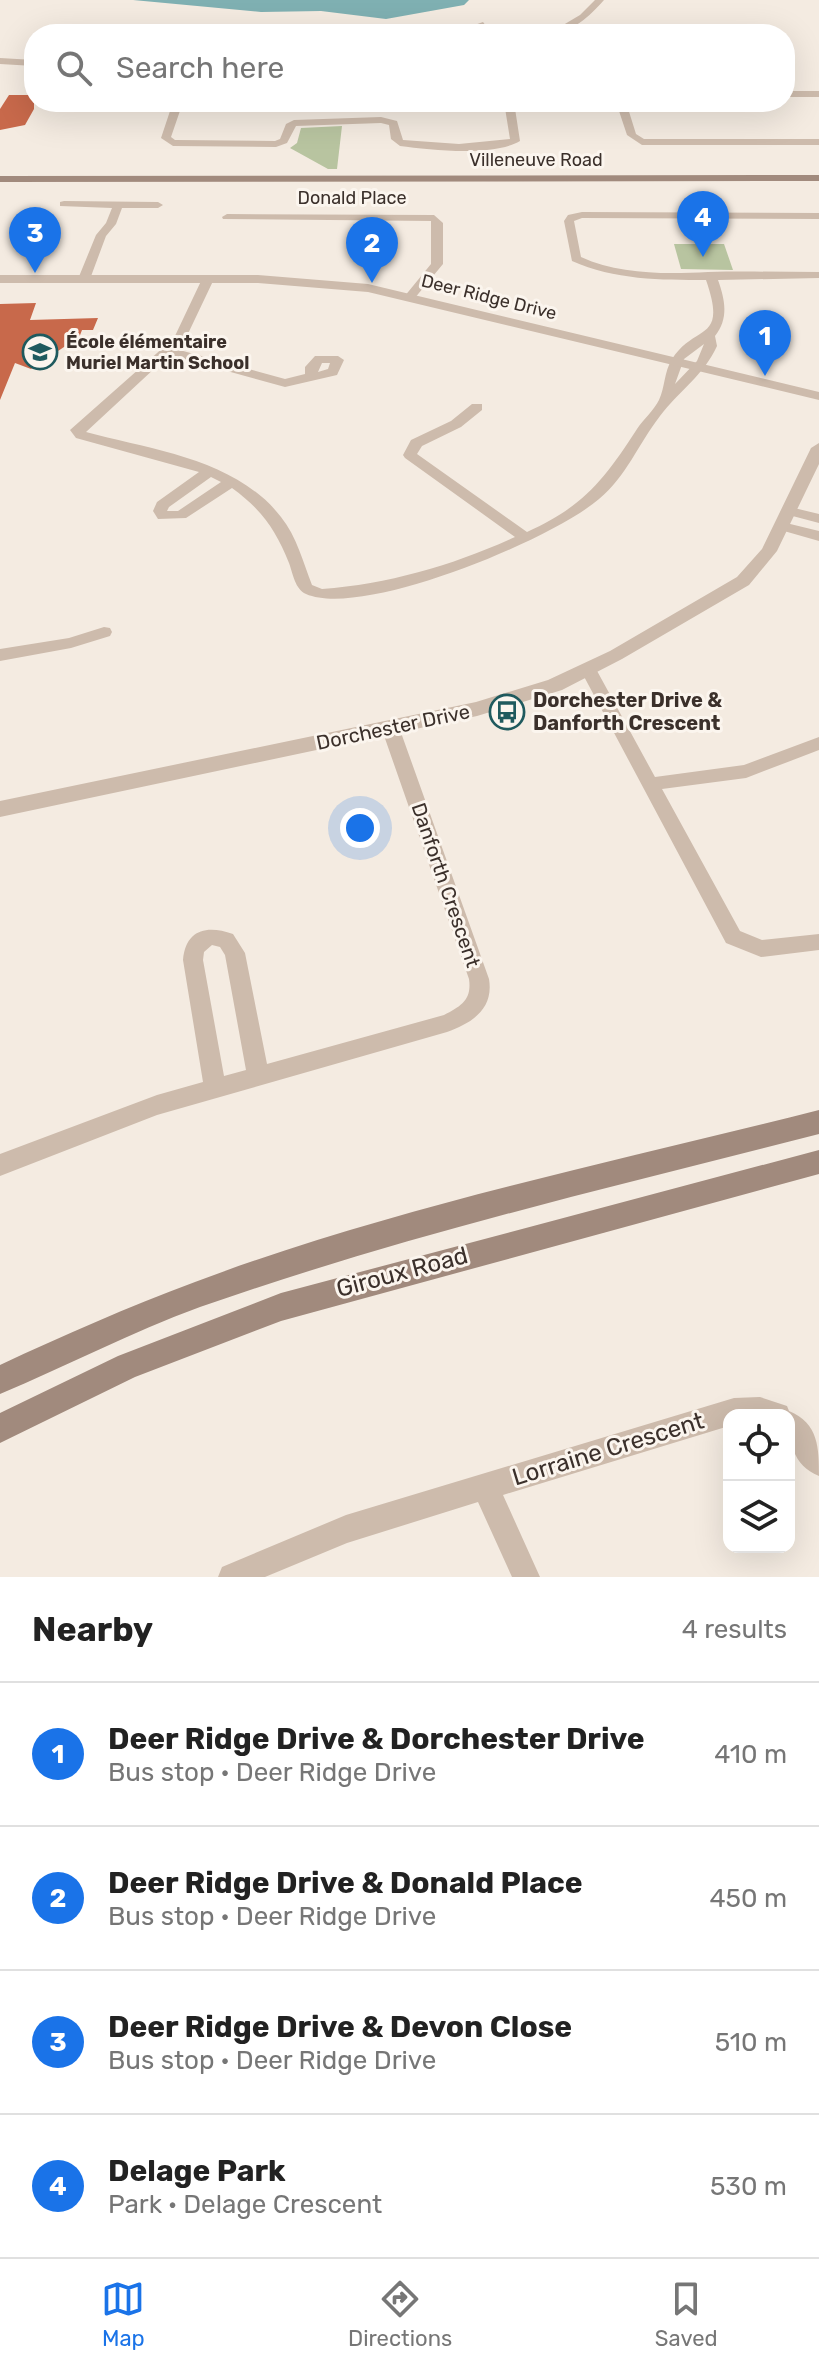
<!DOCTYPE html>
<meta charset="utf-8">
<style>
:root{--surface:#fff;--page:#f6f6f6;--text:#222;--muted:#767676;--line:#e0e0e0;--accent:#1a73e8}
body{margin:0;font-family:Rubik,sans-serif;background:var(--page);color:var(--text)}
.controls{position:absolute;right:24px;bottom:24px;display:grid;overflow:hidden;border-radius:16px;box-shadow:0 8px 32px #0002}
.controls button{width:72px;height:72px;display:grid;place-items:center;padding:0;border:0;border-bottom:2px solid var(--line);background:var(--surface);color:var(--text);font:40px sans-serif}
.you{position:absolute;left:360px;top:828px;width:28px;height:28px;margin:-20px;border:6px solid #fff;border-radius:50%;background:#1a73e8;box-shadow:0 0 0 12px #1a73e833}
.badge{display:grid;place-items:center;width:52px;height:52px;border-radius:50%;background:var(--accent);color:#fff;font-size:26px;font-weight:700}
.pin{position:absolute;translate:-50% -66px;filter:drop-shadow(0 2px 4px #0008)}
.pin::after{content:'';position:absolute;top:42px;width:28px;height:24px;background:inherit;clip-path:polygon(0 0,100% 0,50% 100%)}
.list{margin:0;padding:0;list-style:none}
h2{display:flex;justify-content:space-between;align-items:center;height:104px;margin:0;padding:0 32px;font-size:34px}
h2 small{font-size:26px;font-weight:400;color:var(--muted)}
.list li{display:grid;grid-template-columns:52px 1fr auto;gap:24px;align-items:center;box-sizing:border-box;height:144px;padding:0 32px;border-top:2px solid var(--line)}
.list b{display:block;font-size:30px;white-space:nowrap}
.list p{margin:0;font-size:26px;white-space:nowrap;color:var(--muted)}
.list em{font-size:26px;font-style:normal;color:var(--muted)}
.icon{flex:none;width:44px;height:44px;fill:none;stroke:currentColor;stroke-width:2;stroke-linecap:round;stroke-linejoin:round}
.map{position:relative;flex:none;width:819px;height:1577px;overflow:hidden}
.search{position:absolute;background:var(--surface);box-shadow:0 8px 32px #0002;left:24px;right:24px;top:24px;height:88px;display:flex;align-items:center;gap:20px;box-sizing:border-box;padding:0 28px;border-radius:32px;color:var(--muted);font-size:30px}
.sheet{height:680px;background:var(--surface)}
nav{display:flex;justify-content:space-around;align-items:center;box-sizing:border-box;height:112px;border-top:2px solid var(--line);background:var(--surface);font-size:22px;color:var(--muted)}
nav a{display:grid;justify-items:center;gap:4px}
nav .on{color:var(--accent)}
.map>svg:first-child{display:block}
.green{fill:#b8c4a0}
.water{fill:#7fb0b2}
.building{fill:#c8694b}
.lines{fill:none;stroke-linecap:round;stroke-linejoin:round}
.minor{fill:#cdbbac;fill-rule:evenodd}
.tertiary{fill:#cdbbac;fill-rule:evenodd}
.secondary{fill:#a18a7d;fill-rule:evenodd}
.labels{text-anchor:middle;stroke-width:6;stroke-linejoin:round;paint-order:stroke}
.far-street-label{font-size:18px;fill:#3b302b;stroke:#fbf5ee}
.far-poi-label{font-size:18px;font-weight:bold;fill:#3b302b;stroke:#fbf5ee;text-anchor:start}
.poi-label{font-size:20px;font-weight:bold;fill:#3b302b;stroke:#fbf5ee;text-anchor:start}
.street-label{font-size:20px;fill:#3b302b;stroke:#fbf5ee}
.near-street-label{font-size:24px;fill:#3b302b;stroke:#fbf5ee}
</style>
<div class="map">
<svg width="819" height="1577" viewBox="0 0 819 1577">
<rect width="100%" height="100%" fill="#f4ebe1"/>
<g class="green">
<polygon points="342,126 337,169 328,169 290,148 297,143 301,128"/>
<polygon points="674,244 724,244 733,270 681,269"/>
</g>
<polygon class="water" points="133,0 469,0 464,5 386,19 321,11 261,12"/>
<g class="building">
<polygon points="9,95 34,95 34,109 25,125 0,130 0,109"/>
<polygon points="36,303 30,320 98,318 93,330 82,330 77,343 70,343 31,369 15,363 0,400 0,304"/>
</g>
<g class="lines">
<g class="minor">
<polygon points="483,22 486,26 462,34 450,34"/>
<rect x="785" y="91" width="34" height="6"/>
<path d="M173 102H183L171 137 175 140 275 141 280 139 286 124 294 120 381 117 397 121 403 140 459 144 510 139 504 102H514L520 141C493 157 431 150 400 146L391 139 389 125 381 123 296 126 287 143 276 147 173 146 161 138Z"/>
<polygon points="616,102 626,102 636,134 644,139 819,139 819,145 642,145 627,135"/>
<polygon points="64,201 158,202 163,205 158,208 122,208 116,224 106,236 90,279 84,282 78,279 96,235 106,223 112,208 60,206 60,202"/>
<path d="M582 212 819 213V219L582 218 574 221 581 257C620 275 667 274 708 272 744 271 782 272 819 272V278L718 280C725 300 729 318 715 336L717 346C704 375 679 391 660 416 639 443 626 477 599 499 553 539 363 619 306 594 295 589 293 574 289 563 276 530 261 509 232 488L186 518 158 519 153 511 157 502 199 472 76 438 70 430 174 338 202 279 212 277 214 279 185 340 176 349 285 379 305 374V367L315 356H338L344 360 337 375 285 387 169 355 86 432C153 450 236 459 281 517 297 537 303 562 312 585L322 589C389 584 454 565 515 537L405 458 403 455 411 440 451 421 472 404H482V410L461 427 422 446 417 454 527 532C584 506 604 480 637 429 643 420 654 410 659 400 665 387 664 372 672 359 695 323 728 343 706 280 661 280 614 280 572 261L564 221 568 215ZM704 344 697 361 675 384 684 359ZM322 363H330L328 369 318 372ZM211 477 221 482 178 511H167L169 507Z"/>
<polygon points="227,214 434,215 443,223 443,264 414,299 410,301 404,297 431,264 431,221 223,219 222,217"/>
<polygon points="790,507 819,514 819,523 785,514 783,511"/>
<polygon points="782,522 819,531 819,541 777,529 777,523"/>
<polygon points="104,627 110,628 112,632 110,636 71,648 0,661 0,649 69,638"/>
<polygon points="588,663 596,669 655,777 744,765 819,737 819,750 746,778 662,789 740,931 762,940 819,934 819,950 761,957 726,943 580,669"/>
<path d="M390 721 399 727 489 979C494 1009 472 1023 447 1032L157 1115 0 1176V1154L157 1095 203 1082 183 960C186 929 207 925 233 934L245 953 267 1064 444 1015C461 1006 472 1000 469 979L381 727ZM212 945 220 947 225 955 246 1070 224 1076 203 960 204 952Z"/>
<path d="M760 1397 787 1406 789 1411C819 1423 819 1449 819 1476 792 1465 789 1441 789 1415H729V1426L503 1495 540 1577H512L478 1502 347 1543 265 1577H218L222 1567 346 1515 734 1398Z"/>
</g>
<g class="tertiary">
<path d="M595 0H604C590 16 571 34 548 34L580 15Z"/>
<polygon points="0,58 34,60 34,66 0,64"/>
<polygon points="0,275 258,275 368,284 819,392 819,400 368,292 258,283 0,283"/>
<polygon points="819,443 819,464 777,551 749,585 622,659 562,690 477,716 0,817 0,801 476,702 548,680 610,651 737,577 762,549 811,448"/>
</g>
<g class="secondary">
<polygon points="819,175 819,181 0,182 0,176"/>
<path d="M819 1110V1134C611 1187 403 1236 200 1307 131 1332 67 1366 0 1394V1365C64 1335 128 1307 195 1282 397 1206 610 1163 819 1110Z"/>
<polygon points="819,1150 819,1174 281,1321 135,1377 0,1443 0,1413 118,1356 281,1293"/>
</g>
</g>
<defs>
<g id="school-ring" transform="scale(1.8)"><circle r="9.5" fill="#fbf5ee" stroke="#1f5a5e" stroke-width="1.5"/><path d="M0-5L7-2L0 1L-7-2ZM-4 1L0 2.5L4 1V4Q0 6-4 4Z" fill="#1f5a5e"/></g>
<g id="bus-ring" transform="scale(1.8)"><circle r="9.5" fill="#fbf5ee" stroke="#1f5a5e" stroke-width="1.5"/><path d="M-5-6H5V4H4V6H2V4H-2V6H-4V4H-5ZM-3.5-4V0h7V-4ZM-3.5 1.2v1.5H-2V1.2ZM2 1.2v1.5H3.5V1.2Z" fill="#1f5a5e"/></g>
</defs>
<g fill-rule="evenodd">
<use href="#school-ring" x="40" y="352"/>
<use href="#bus-ring" x="507" y="712"/>
</g>
<g class="labels">
<g class="far-street-label">
<text x="536" y="166">Villeneuve Road</text>
<text x="352" y="204">Donald Place</text>
<text transform="translate(489 297) rotate(14)" y="6">Deer Ridge Drive</text>
</g>
<g class="far-poi-label">
<text x="66" y="348">École élémentaire<tspan x="66" dy="21">Muriel Martin School</tspan></text>
</g>
<g class="poi-label">
<text x="533" y="707">Dorchester Drive &amp;<tspan x="533" dy="23">Danforth Crescent</tspan></text>
</g>
<g class="street-label">
<text transform="translate(393 727) rotate(-12)" y="7">Dorchester Drive</text>
<text transform="translate(446 885) rotate(71)" y="7">Danforth Crescent</text>
</g>
<g class="near-street-label">
<text transform="translate(402 1272) rotate(-15)" y="8">Giroux Road</text>
<text transform="translate(608 1449) rotate(-17)" y="8">Lorraine Crescent</text>
</g>
</g>
</svg>
<div class="controls">
<button><svg class="icon" aria-label="locate" viewBox="0 0 24 24"><circle cx="12" cy="12" r="6"/><path d="M12 2v4M12 18v4M2 12h4M18 12h4"/></svg></button>
<button><svg class="icon" aria-label="layers" viewBox="0 0 24 24"><path d="M12 4l9 5-9 5-9-5zM3 14l9 5 9-5"/></svg></button>
</div>
<div class="you"></div>
<div class="pin badge" style="left:765px;top:376px">1</div>
<div class="pin badge" style="left:372px;top:283px">2</div>
<div class="pin badge" style="left:35px;top:273px">3</div>
<div class="pin badge" style="left:703px;top:257px">4</div>
<div class="search"><svg class="icon" aria-label="search" viewBox="0 0 24 24"><circle cx="10" cy="10" r="6"/><path d="M15 15l6 6"/></svg>Search here</div>
</div>
<section class="sheet">
<h2>Nearby<small>4 results</small></h2>
<ul class="list">
<li><span class="badge">1</span><div><b>Deer Ridge Drive &amp; Dorchester Drive</b><p>Bus stop · Deer Ridge Drive</p></div><em>410 m</em></li>
<li><span class="badge">2</span><div><b>Deer Ridge Drive &amp; Donald Place</b><p>Bus stop · Deer Ridge Drive</p></div><em>450 m</em></li>
<li><span class="badge">3</span><div><b>Deer Ridge Drive &amp; Devon Close</b><p>Bus stop · Deer Ridge Drive</p></div><em>510 m</em></li>
<li><span class="badge">4</span><div><b>Delage Park</b><p>Park · Delage Crescent</p></div><em>530 m</em></li>
</ul>
</section>
<nav>
<a class="on"><svg class="icon" aria-label="map" viewBox="0 0 24 24"><path d="M3 6l6-2 6 2 6-2v14l-6 2-6-2-6 2zM9 4v14M15 6v14"/></svg>Map</a>
<a><svg class="icon" aria-label="directions" viewBox="0 0 24 24"><path d="M12 3l9 9-9 9-9-9zM9 14v-3h6M13 9l2 2-2 2"/></svg>Directions</a>
<a><svg class="icon" aria-label="saved" viewBox="0 0 24 24"><path d="M7 4h10v16l-5-4-5 4z"/></svg>Saved</a>
</nav>
